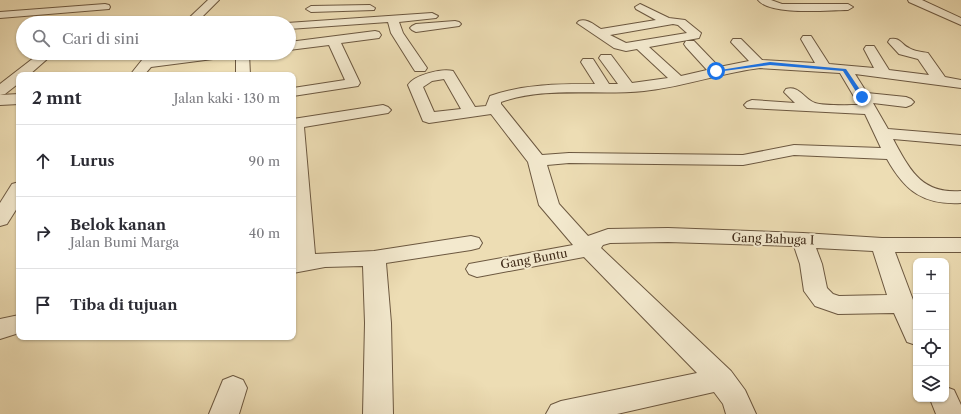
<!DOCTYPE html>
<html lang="id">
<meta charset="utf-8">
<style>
:root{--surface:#fff;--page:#f2f2f3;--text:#2b2b33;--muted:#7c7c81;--line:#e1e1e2}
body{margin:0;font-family:"Libre Caslon Text",serif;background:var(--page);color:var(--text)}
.controls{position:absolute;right:12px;bottom:12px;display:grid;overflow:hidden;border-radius:8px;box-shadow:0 1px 3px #0004}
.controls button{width:36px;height:36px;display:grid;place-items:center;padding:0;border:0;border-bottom:1px solid var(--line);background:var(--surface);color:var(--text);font:20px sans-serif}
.stop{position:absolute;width:12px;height:12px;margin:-9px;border:3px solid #1a73e8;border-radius:50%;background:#fff}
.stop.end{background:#1a73e8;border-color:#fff;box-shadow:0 1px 4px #0008}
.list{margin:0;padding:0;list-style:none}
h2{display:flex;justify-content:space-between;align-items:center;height:52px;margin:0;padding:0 16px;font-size:17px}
h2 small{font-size:13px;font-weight:400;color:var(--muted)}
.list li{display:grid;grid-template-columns:26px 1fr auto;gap:12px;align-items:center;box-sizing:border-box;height:72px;padding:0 16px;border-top:1px solid var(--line)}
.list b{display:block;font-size:15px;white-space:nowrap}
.list p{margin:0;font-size:13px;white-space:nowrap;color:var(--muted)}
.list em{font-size:13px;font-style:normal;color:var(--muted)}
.icon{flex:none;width:22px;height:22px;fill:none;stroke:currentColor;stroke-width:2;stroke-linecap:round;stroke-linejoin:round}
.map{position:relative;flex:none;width:961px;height:414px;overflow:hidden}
.search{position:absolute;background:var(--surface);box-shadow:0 1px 3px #0004;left:16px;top:16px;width:280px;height:44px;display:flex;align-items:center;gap:10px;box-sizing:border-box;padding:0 14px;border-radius:22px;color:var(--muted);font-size:15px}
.panel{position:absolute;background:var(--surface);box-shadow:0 1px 3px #0004;left:16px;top:72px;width:280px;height:268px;border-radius:8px}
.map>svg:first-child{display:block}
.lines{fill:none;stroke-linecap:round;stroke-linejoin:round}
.minor-casing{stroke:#6c5840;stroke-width:2}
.minor{fill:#f3e9ce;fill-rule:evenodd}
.route{fill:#1a73e8}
.labels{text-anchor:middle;stroke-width:4;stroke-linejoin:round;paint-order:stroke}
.street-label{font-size:12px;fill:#412c1a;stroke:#f3e9ce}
</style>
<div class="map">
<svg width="961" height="414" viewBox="0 0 961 414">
<rect width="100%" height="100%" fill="#edddb4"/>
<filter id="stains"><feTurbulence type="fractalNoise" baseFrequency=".005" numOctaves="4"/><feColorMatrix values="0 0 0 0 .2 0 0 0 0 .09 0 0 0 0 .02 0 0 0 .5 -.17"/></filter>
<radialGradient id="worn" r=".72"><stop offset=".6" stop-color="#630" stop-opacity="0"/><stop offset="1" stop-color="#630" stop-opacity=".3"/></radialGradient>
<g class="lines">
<g class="minor-casing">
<g id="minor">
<polygon points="208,0 219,0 197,22 189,22 187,20 189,18"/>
<path d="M758 0H771L782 4H848L853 7 848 10C828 10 770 16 758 0Z"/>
<polygon points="908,0 922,0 961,18 961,25 909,2"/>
<polygon points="105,4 109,5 110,7 109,9 0,18 0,12"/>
<path d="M640 4 669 18 685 20 701 33 699 38 649 47 681 76 707 70 686 47 684 44 686 41H694L719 67 749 61 731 42 733 39H741L762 60 815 63 801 39 803 36H811L829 64 874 68 864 49 866 46H874L889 70 929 75 918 59 899 54 888 42 890 39C900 37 901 44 909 48 914 51 922 52 928 53L945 77 961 80V88L855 74 867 93 906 97 911 99 914 102 911 105 906 107 873 103 888 129 961 135V145L893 139C910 170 921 194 961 191V203C923 205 905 191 887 159L794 155 743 165 569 163 547 165 559 204 588 236 608 229 668 228 803 233 882 238H961V252H895L916 308V345L907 342 894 313 838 314 815 306 804 291 800 264 794 246 668 242 610 243 603 245 601 248 731 371 745 390 756 414H726L723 404 714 392 617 414H546L551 405 561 401 697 373 584 257 477 277 469 274 466 269 469 264 573 245 539 205 528 162 491 114 429 123 423 121 408 85C414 75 442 68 453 71L475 107 486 106 490 96C525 84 558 84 595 84L581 62 583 59H593L609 84H618L599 58 601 55H611L632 83 668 78 637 49 626 51 614 48 577 23 579 21C587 18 594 25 601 29L656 20 636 9 635 7ZM673 24 678 25 687 33 626 43 610 35ZM760 68 840 73 859 105C850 105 823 106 815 103 804 99 799 85 786 89L784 92 795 103 752 100 747 102 744 105 747 108 865 114 881 148 794 145 743 155 569 153 542 155 501 104V102C547 86 596 96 644 91 683 87 720 73 760 68ZM444 79 461 109 434 112 423 87 432 81ZM816 248 873 251 887 295 839 296 833 294 827 288 822 264Z"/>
<polygon points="370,5 375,8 374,10 311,12 306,9 311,6"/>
<polygon points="432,13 438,16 436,18 399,22 403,33 427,68 425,71 415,71 413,68 391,33 388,22 289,29 289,23 287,23"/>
<polygon points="455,21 459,22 461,24 459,26 416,32 412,30 410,28 412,26 416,24"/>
<polygon points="375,31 379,32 381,35 379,38 341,43 360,83 358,86 293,96 293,88 345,80 329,45 289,50 289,42"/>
<polygon points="40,53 54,53 29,75 19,75 19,83 5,94 0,95 0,84"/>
<polygon points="199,53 249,53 250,75 236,75 236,56 151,67 144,75 130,75 142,60"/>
<polygon points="19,94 19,104 0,105 0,95"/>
<polygon points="383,105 388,107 391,110 388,113 304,127 315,254 374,251 471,236 479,238 482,243 479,248 471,250 386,263 391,323 393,414 363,414 365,323 363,266 325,267 293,273 293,119"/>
<polygon points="19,182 19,205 7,224 0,226 0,203 12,184"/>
<polygon points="19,315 19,333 0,339 0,319"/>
<polygon points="233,376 243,380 247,388 239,414 209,414 223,380"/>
<polygon points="946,387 954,390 961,405 961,414 936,414 930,399 946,399"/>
</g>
</g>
<use href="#minor" class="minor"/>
</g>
<polygon class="route" points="770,62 846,69 865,97 860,98 843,71 770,65 716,72 714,71"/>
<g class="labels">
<g class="street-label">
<text transform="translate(773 239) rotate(2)" y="4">Gang Bahuga I</text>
<text transform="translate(534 259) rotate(-10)" y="4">Gang Buntu</text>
</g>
</g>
<rect width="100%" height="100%" filter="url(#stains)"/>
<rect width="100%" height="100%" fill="url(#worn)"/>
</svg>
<div class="controls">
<button>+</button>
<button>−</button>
<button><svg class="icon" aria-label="locate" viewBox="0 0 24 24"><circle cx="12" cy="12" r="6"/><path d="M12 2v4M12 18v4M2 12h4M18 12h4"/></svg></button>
<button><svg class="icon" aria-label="layers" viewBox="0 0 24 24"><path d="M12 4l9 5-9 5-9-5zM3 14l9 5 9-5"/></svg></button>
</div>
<div class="stop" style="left:716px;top:71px"></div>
<div class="stop end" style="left:862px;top:97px"></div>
<div class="search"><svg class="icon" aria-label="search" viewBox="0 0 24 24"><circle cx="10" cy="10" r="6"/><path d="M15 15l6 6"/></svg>Cari di sini</div>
<section class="panel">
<h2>2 mnt<small>Jalan kaki · 130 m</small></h2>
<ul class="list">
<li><svg class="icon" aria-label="ahead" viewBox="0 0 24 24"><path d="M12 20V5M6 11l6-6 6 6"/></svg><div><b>Lurus</b></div><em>90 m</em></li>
<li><svg class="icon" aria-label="right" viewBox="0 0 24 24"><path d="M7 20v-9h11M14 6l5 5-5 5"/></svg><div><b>Belok kanan</b><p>Jalan Bumi Marga</p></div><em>40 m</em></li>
<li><svg class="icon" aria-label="arrive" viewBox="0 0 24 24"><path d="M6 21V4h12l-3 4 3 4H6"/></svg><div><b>Tiba di tujuan</b></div></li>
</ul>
</section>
</div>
